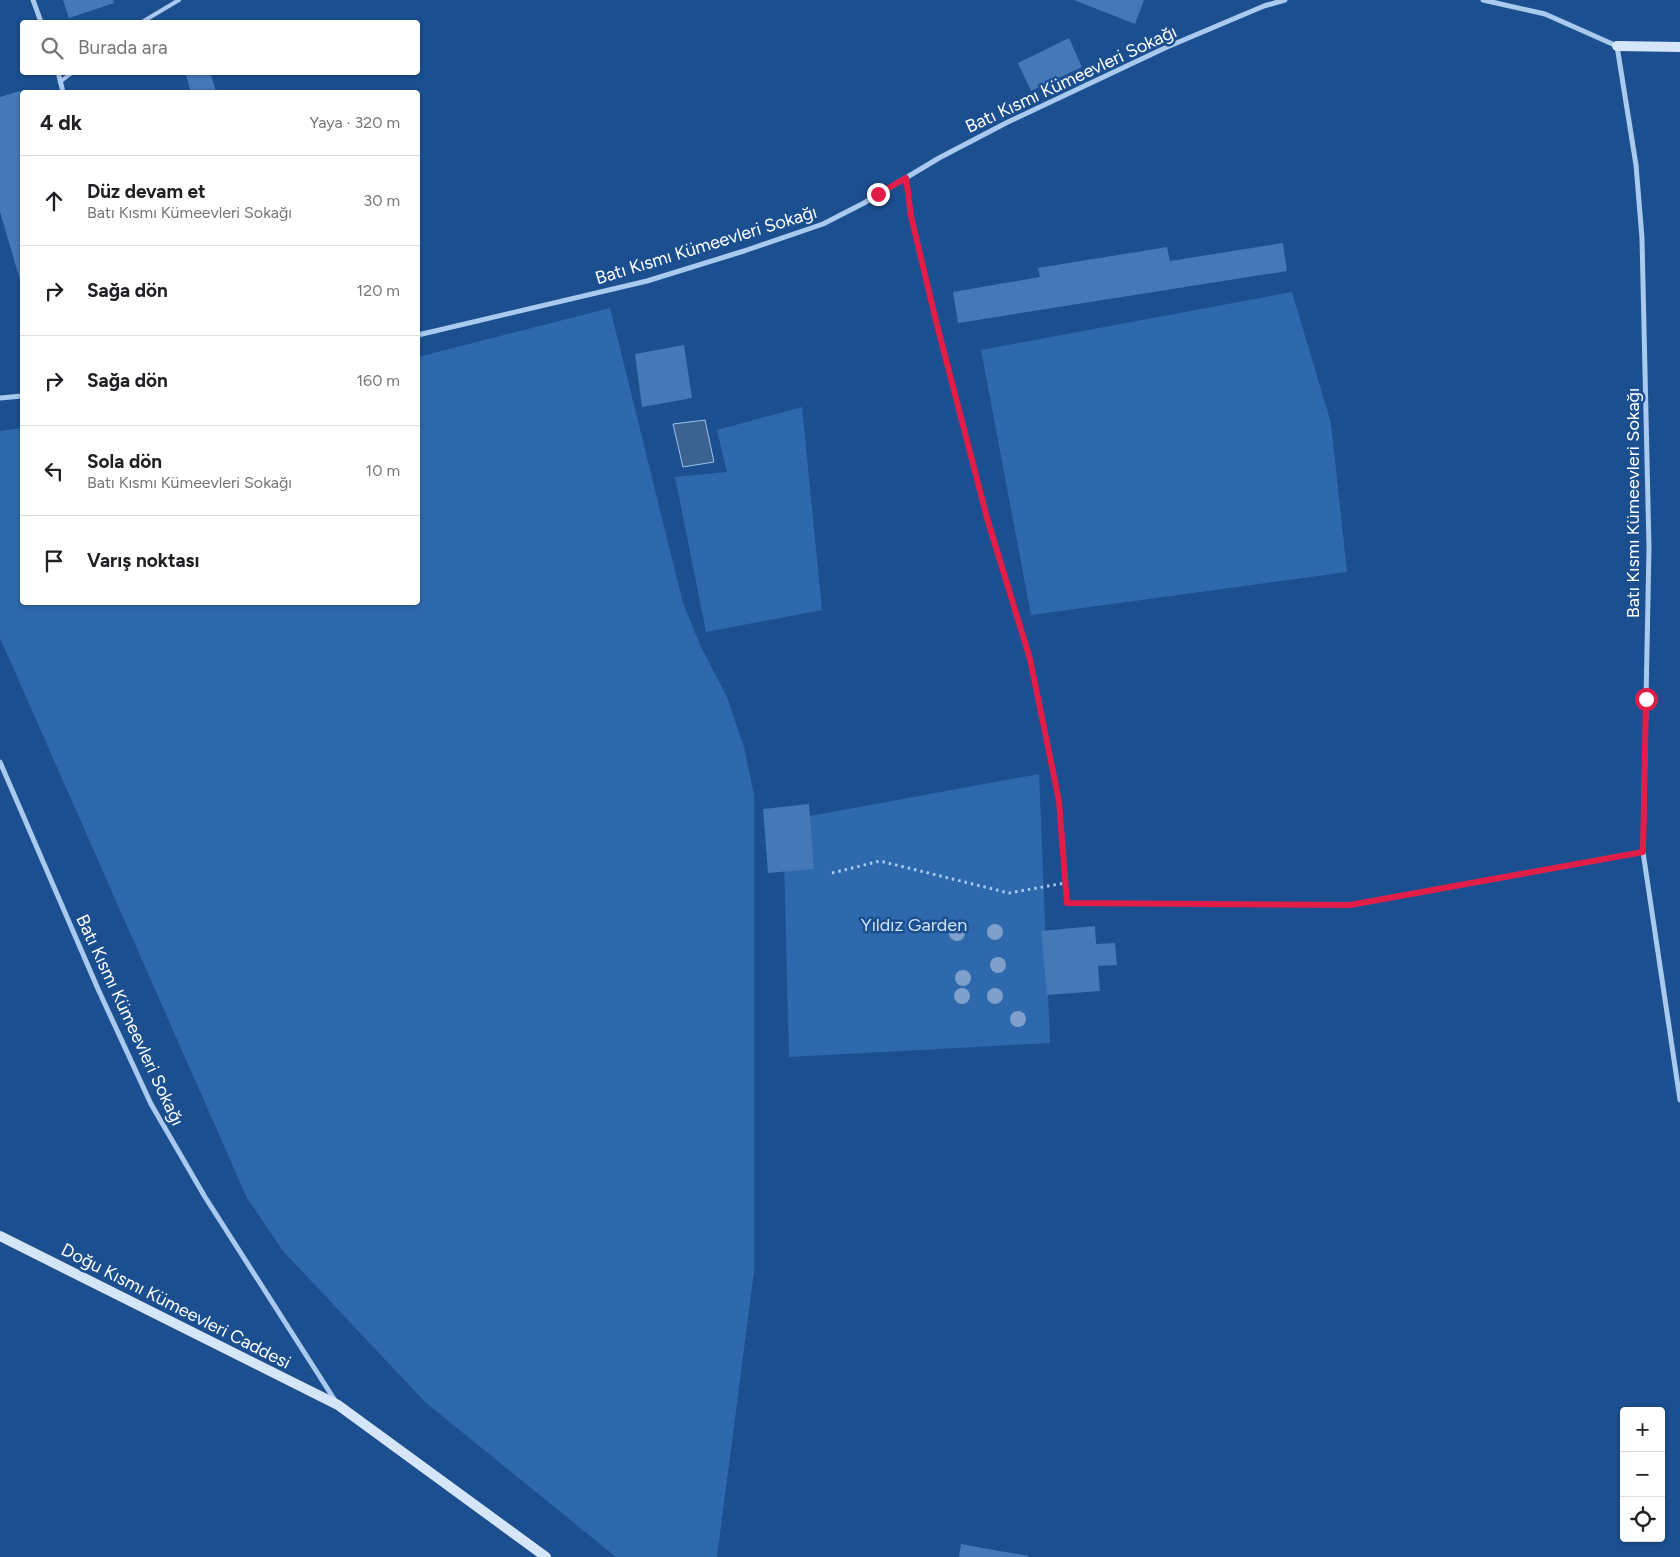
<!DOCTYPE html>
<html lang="tr">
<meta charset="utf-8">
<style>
:root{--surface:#fff;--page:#f2f2f2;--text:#202124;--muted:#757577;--line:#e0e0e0}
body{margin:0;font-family:Figtree,sans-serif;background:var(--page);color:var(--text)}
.controls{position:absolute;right:15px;bottom:15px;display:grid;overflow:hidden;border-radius:5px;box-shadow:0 1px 4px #0004}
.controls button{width:45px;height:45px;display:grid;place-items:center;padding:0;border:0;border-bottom:1px solid var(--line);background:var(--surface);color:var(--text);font:25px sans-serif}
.stop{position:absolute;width:15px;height:15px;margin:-11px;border:4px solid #e11d48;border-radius:50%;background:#fff}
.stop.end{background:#e11d48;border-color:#fff;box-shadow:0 1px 5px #0008}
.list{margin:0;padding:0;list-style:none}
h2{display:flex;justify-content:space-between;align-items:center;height:65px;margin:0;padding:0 20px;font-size:21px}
h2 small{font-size:16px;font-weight:400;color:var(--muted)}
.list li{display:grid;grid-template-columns:32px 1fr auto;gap:15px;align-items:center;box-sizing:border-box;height:90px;padding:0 20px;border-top:1px solid var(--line)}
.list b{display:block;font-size:19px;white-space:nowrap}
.list p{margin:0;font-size:16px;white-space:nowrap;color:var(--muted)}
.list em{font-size:16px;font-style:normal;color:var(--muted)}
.icon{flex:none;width:28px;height:28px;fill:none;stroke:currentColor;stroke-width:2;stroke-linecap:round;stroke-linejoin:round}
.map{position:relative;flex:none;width:1680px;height:1557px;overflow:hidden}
.search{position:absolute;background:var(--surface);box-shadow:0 1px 4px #0004;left:20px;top:20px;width:400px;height:55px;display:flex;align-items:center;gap:12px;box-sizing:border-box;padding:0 18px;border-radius:5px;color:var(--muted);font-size:19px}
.panel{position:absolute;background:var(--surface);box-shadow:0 1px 4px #0004;left:20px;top:90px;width:400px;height:515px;border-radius:5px}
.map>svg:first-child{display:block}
.green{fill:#2e69ad}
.water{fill:#3c6290;stroke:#9cc4f0}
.building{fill:#4478b7}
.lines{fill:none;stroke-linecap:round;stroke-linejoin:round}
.path{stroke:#a9c9ee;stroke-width:3;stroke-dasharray:2.5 4;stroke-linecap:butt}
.lane{stroke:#a9c9ee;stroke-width:4}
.street{stroke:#a9c9ee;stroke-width:5}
.secondary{stroke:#d6e6fa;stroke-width:10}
.tree{fill:#7ea0ca}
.route{stroke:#e11d48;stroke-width:6}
.labels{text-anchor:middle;stroke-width:5;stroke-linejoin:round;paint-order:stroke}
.street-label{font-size:18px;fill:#fff;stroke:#1b4f8f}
.park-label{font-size:18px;fill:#cfe3fa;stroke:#1b4f8f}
</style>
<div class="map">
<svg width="1680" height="1557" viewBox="0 0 1680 1557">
<rect width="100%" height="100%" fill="#1b4f8f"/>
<g class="green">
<polygon points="1292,292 1331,423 1347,572 1031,615 981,350"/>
<polygon points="610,308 683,603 700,645 727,697 744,747 754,795 754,1272 717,1557 616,1557 425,1402 283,1251 247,1198 0,638 0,431 22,428 22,602 418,602 418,357"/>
<polygon points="802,407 822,610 706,632 675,477 727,472 717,430"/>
<polygon points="1039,774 1050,1043 789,1057 783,821"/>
</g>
<polygon class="water" points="705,420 714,462 683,467 673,424"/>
<g class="building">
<polygon points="63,0 113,0 114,3 69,18"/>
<polygon points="1074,0 1144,0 1135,24"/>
<polygon points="1069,38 1082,67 1031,91 1018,63"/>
<polygon points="185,72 210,72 216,92 191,92"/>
<polygon points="20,91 22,98 22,287 0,212 0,97"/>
<polygon points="1283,243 1287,271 958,323 953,292 1040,277 1038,268 1167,247 1170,261"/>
<polygon points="684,345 692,398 642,407 635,354"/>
<polygon points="809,804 814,869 768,873 763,809"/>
<polygon points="1095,926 1096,944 1115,943 1117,965 1098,966 1100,991 1047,995 1041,931"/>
<polygon points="961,1544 1028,1556 1028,1557 959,1557"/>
</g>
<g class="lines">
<g class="path">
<polyline points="832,873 880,861 1009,893 1065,883 1059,801 1030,659 987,518 932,303 911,216 909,197"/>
<polyline points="1065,883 1067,903 1332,905"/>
</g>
<g class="lane">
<polyline points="142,22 179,0"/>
<polyline points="61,81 73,72"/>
</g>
<g class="street">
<polyline points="33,0 41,22"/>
<polyline points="1483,0 1545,14 1617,46 1636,165 1642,238 1649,548 1643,852 1680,1100"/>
<polyline points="58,72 63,92"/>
<polyline points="418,335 647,281 744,251 823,224 864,203 939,158 1006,123 1167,47 1264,6 1285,0"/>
<polyline points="0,398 22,396"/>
<polyline points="0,762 98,989 151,1104 205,1197 336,1402"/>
<polyline points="1350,905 1643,852"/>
</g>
<g class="secondary">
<polyline points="1617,46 1680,47"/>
<polyline points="0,1236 338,1405 546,1557"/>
</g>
</g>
<g class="tree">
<circle cx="995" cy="932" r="8"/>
<circle cx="957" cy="933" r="8"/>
<circle cx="998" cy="965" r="8"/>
<circle cx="963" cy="978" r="8"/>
<circle cx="962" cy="996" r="8"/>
<circle cx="995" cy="996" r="8"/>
<circle cx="1018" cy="1019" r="8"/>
</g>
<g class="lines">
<polyline class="route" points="878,194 906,178 911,216 936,321 987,518 1030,659 1059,801 1067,903 1350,905 1643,852 1646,699"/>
</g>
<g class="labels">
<g class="street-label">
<text transform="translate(1071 79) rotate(-25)" y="6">Batı Kısmı Kümeevleri Sokağı</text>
<text transform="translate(706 245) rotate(-17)" y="6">Batı Kısmı Kümeevleri Sokağı</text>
<text transform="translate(1633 503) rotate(-90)" y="6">Batı Kısmı Kümeevleri Sokağı</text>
<text transform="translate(130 1020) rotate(65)" y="6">Batı Kısmı Kümeevleri Sokağı</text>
<text transform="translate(176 1306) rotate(27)" y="6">Doğu Kısmı Kümeevleri Caddesi</text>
</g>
<g class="park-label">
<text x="914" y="931">Yıldız Garden</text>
</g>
</g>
</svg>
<div class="controls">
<button>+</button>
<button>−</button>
<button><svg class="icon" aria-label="locate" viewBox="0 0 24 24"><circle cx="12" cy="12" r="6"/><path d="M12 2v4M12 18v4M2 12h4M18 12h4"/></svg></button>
</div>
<div class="stop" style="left:1646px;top:699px"></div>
<div class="stop end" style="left:878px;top:194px"></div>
<div class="search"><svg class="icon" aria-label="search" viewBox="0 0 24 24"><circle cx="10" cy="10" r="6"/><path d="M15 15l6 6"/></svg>Burada ara</div>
<section class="panel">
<h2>4 dk<small>Yaya · 320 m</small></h2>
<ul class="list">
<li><svg class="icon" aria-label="ahead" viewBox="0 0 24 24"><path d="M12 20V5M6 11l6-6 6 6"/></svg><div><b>Düz devam et</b><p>Batı Kısmı Kümeevleri Sokağı</p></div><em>30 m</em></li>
<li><svg class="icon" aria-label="right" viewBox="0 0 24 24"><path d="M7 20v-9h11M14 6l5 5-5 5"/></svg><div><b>Sağa dön</b></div><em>120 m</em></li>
<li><svg class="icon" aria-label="right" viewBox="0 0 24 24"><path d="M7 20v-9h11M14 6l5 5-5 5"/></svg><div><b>Sağa dön</b></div><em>160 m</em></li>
<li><svg class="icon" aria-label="left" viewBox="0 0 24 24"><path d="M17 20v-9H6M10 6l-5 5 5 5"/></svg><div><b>Sola dön</b><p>Batı Kısmı Kümeevleri Sokağı</p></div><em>10 m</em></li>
<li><svg class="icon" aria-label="arrive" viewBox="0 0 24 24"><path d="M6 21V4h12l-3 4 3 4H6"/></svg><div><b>Varış noktası</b></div></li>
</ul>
</section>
</div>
